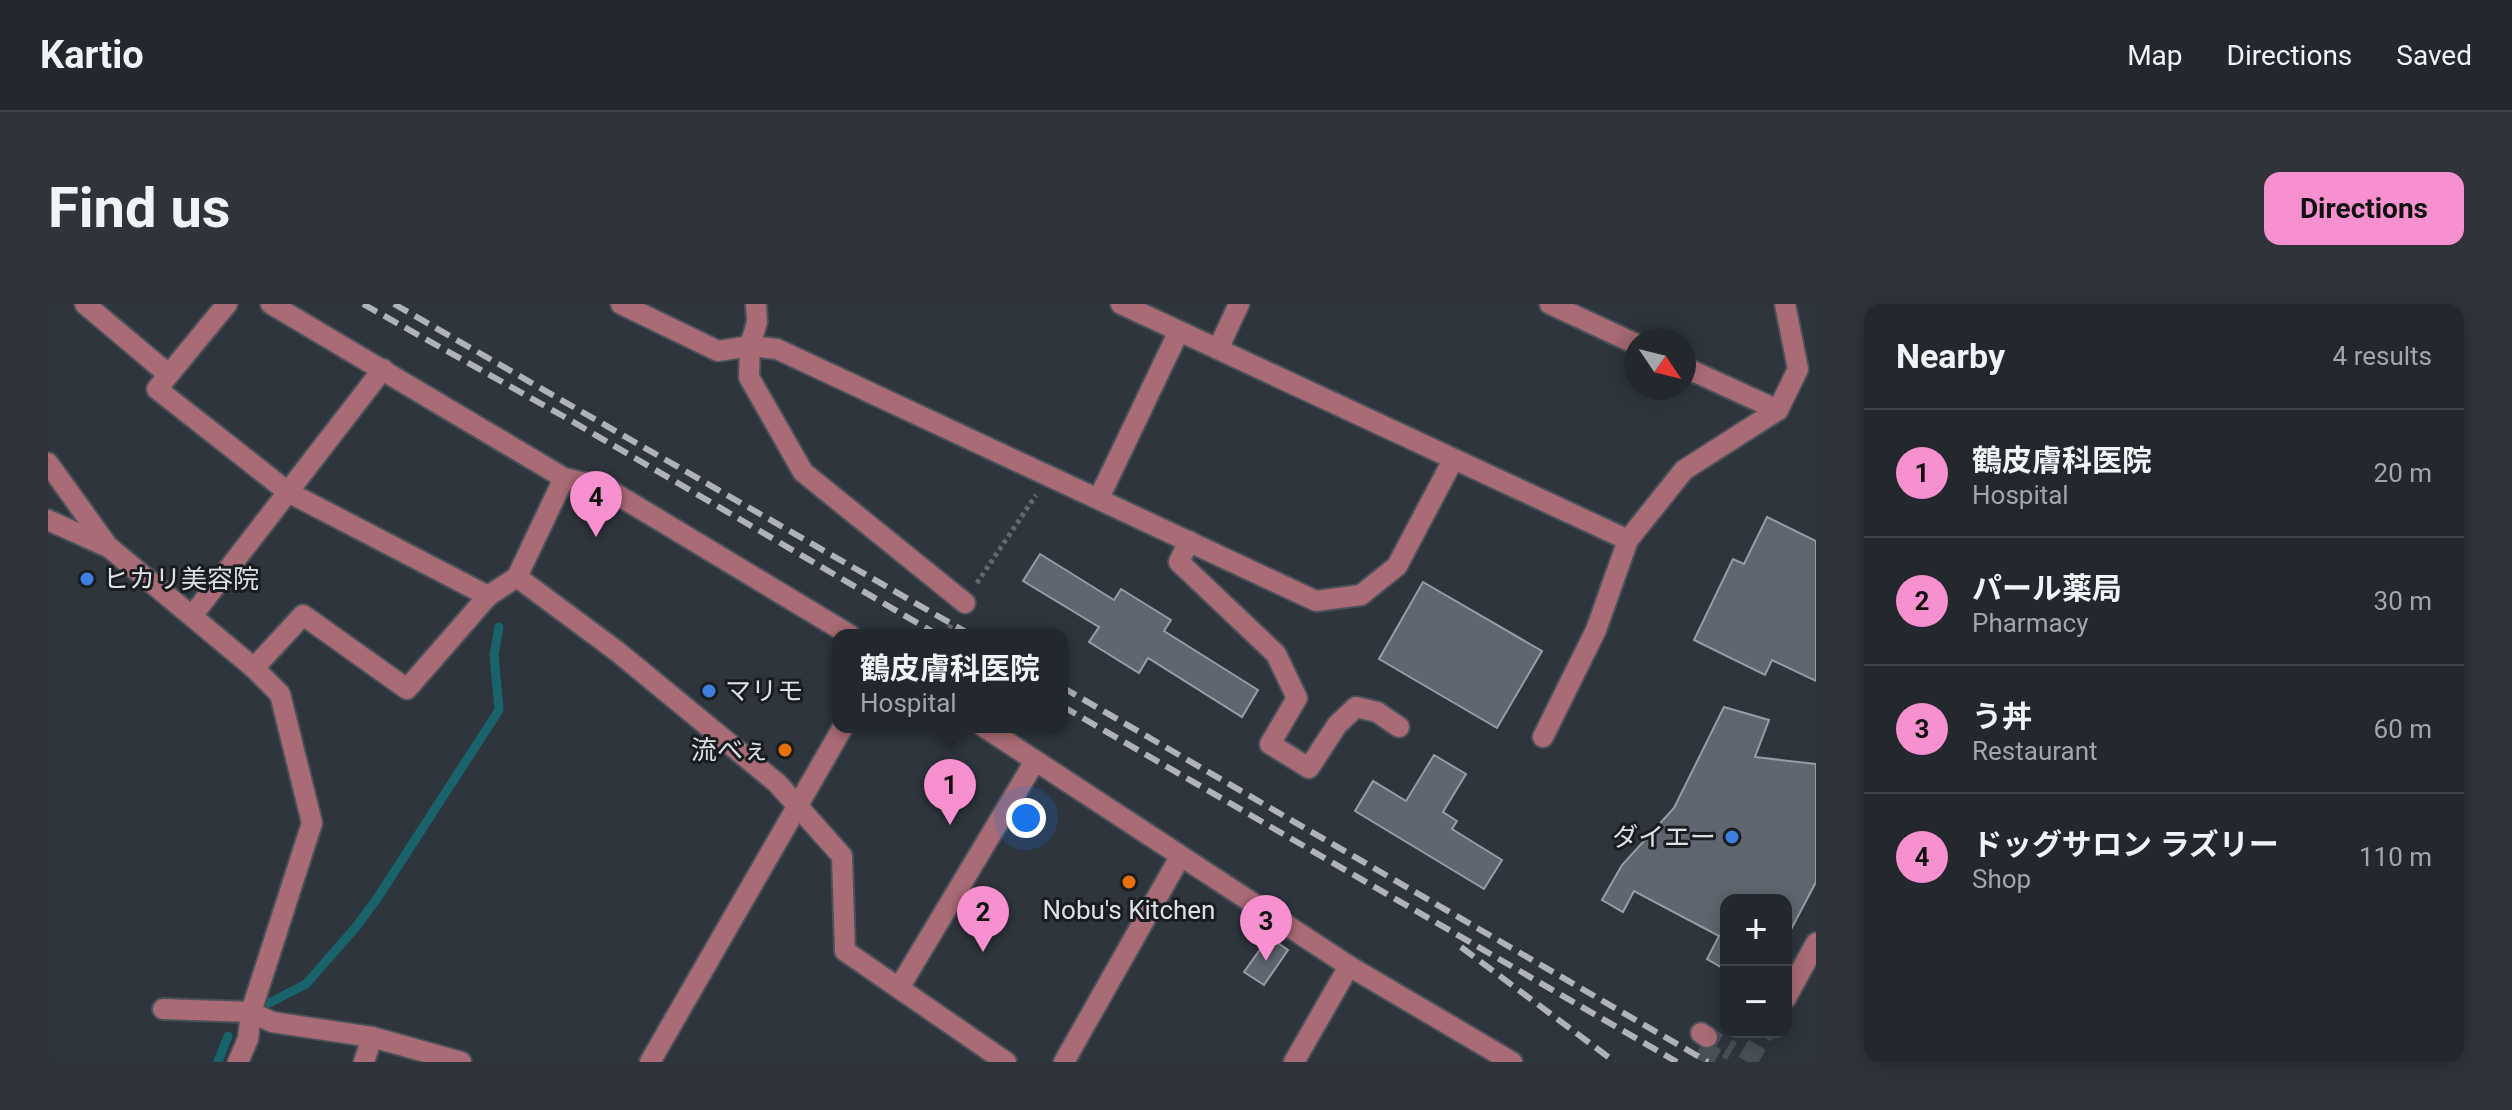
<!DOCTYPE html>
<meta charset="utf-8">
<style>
:root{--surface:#22282e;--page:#2e343a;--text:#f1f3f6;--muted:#a2a6aa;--line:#3f444a;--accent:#f790ce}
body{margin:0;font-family:Roboto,"Noto Sans JP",sans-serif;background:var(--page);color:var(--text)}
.controls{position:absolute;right:24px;bottom:24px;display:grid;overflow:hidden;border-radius:16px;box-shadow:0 4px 20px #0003}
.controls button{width:72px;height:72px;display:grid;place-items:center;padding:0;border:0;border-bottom:2px solid var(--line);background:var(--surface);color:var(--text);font:40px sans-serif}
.compass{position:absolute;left:1576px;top:24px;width:72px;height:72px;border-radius:50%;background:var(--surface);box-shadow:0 4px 20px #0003;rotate:125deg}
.you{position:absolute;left:978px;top:514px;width:28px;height:28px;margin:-20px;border:6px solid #fff;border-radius:50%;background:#1a73e8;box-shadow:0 0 0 12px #1a73e833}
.badge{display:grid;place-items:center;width:52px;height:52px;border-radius:50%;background:var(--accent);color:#111;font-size:26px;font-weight:700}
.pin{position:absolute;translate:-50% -66px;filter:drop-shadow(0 2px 4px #0008)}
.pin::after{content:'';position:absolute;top:42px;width:28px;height:24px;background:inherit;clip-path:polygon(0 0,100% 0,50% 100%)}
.popup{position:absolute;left:784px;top:325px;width:236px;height:104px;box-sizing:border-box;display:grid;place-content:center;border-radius:16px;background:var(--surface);filter:drop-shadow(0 2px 6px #0005);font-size:26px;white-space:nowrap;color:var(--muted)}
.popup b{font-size:30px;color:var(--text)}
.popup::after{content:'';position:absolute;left:50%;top:100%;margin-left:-16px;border:16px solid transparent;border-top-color:var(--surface)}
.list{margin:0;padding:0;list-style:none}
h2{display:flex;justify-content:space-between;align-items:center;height:104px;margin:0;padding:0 32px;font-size:34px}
h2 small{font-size:26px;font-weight:400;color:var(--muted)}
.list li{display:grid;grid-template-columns:52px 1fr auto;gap:24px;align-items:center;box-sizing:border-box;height:128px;padding:0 32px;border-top:2px solid var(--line)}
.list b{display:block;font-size:30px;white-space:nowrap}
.list p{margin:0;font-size:26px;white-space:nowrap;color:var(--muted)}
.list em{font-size:26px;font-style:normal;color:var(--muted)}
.map{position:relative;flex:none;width:1768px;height:758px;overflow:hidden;border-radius:16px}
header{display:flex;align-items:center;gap:48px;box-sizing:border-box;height:112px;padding:0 40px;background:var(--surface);border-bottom:2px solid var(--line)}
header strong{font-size:38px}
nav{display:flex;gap:44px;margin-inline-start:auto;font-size:28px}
.intro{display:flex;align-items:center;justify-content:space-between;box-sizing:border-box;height:192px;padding:0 48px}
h1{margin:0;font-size:56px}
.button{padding:20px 36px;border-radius:16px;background:var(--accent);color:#111;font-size:28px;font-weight:700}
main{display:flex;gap:48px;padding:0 48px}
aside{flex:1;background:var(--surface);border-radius:16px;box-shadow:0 4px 20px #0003}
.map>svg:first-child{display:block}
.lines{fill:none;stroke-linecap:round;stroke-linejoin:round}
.stream{stroke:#19636b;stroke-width:9}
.building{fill:#5f666f;stroke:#959ea7;stroke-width:2}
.minor-tunnel{stroke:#484f56;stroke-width:20;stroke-dasharray:20 10;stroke-linecap:butt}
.minor-casing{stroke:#4a5158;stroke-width:24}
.path{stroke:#636970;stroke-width:5;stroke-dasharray:4 4;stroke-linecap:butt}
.minor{stroke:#a96b75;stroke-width:20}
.rail{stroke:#afb3b9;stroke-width:6;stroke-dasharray:16 8;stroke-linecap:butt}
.shop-dot{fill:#3f7fe0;stroke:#191d20;stroke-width:3}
.food-dot{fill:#e8710a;stroke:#191d20;stroke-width:3}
.labels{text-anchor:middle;stroke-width:6;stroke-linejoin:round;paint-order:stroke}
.poi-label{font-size:26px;fill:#dde1e6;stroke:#191d20;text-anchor:start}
</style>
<header>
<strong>Kartio</strong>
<nav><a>Map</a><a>Directions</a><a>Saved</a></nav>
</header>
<div class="intro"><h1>Find us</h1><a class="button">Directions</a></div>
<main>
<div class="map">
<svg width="1768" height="758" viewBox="0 0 1768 758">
<rect width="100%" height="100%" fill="#2e353d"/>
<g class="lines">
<g class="stream">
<polyline points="221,699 258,680 308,623 330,593 451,406 446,351 451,323"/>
<polyline points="170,758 180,732"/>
</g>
</g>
<g class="building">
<polygon points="1719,213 1768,237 1768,377 1724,356 1717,371 1646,336 1685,255 1696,260"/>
<polygon points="992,250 1066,296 1073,285 1123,316 1116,327 1210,386 1194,413 1100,354 1091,369 1041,338 1051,323 975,277"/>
<polygon points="1375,278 1494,347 1449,424 1331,355"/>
<polygon points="1676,403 1721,416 1707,453 1768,460 1768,578 1738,635 1738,596 1678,596 1678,666 1659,655 1671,632 1586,587 1575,608 1554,596 1574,561 1626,504"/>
<polygon points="1386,451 1418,470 1395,508 1409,517 1404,525 1454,556 1436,585 1307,507 1325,477 1358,497"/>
<polygon points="1221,633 1240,646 1216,681 1196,668"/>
</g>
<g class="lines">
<g class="minor-tunnel">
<polyline points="1653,729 1684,747"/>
<polyline points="1655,758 1667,737"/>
<polyline points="1699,758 1717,728"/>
</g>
<g class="minor-casing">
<g id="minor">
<polyline points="37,0 120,70"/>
<polyline points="179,0 109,85 240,188 440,292 469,273"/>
<polyline points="223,0 516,174 558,184 802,331"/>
<polyline points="573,0 670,47 702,42 729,45 1268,297 1313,291 1349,262 1405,156"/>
<polyline points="708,0 709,18 702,42 701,73 755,168 917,299"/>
<polyline points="1073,0 1580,236"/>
<polyline points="1502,0 1588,40"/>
<polyline points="1170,45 1191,0"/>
<polyline points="1636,63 1730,106"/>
<polyline points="0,159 59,241"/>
<polyline points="516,174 469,273 570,348 729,479 794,552 797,647 958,758"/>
<polyline points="1051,194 1131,27"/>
<polyline points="0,216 62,244 206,364 232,390 264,519 203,708 200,735 190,758"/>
<polyline points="1141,237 1131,258 1228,350 1249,394 1222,440 1261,464 1289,421 1308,403 1329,408 1351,423"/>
<polyline points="144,312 335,65"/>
<polyline points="206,364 255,311 359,385 440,292"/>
<polyline points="936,423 1301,662 1464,758"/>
<polyline points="1495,433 1548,326 1580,236 1636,166 1730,106 1750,65 1737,0"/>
<polyline points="851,684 987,457"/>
<polyline points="1738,694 1768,639"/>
<polyline points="115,705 203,708 224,718 324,733 413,758"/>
<polyline points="1653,729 1659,733"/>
<polyline points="316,758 324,733"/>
<polyline points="602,758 795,423"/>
<polyline points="1016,758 1132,553"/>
<polyline points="1246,758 1301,662"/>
</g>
</g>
<g class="path">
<polyline points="929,279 988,191"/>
<polyline points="897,331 905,318"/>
</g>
<use href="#minor" class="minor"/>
<g class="rail">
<polyline points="315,0 515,112 890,331"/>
<polyline points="346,0 923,331"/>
<polyline points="1014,383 1660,758"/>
<polyline points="1014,402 1629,758"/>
<polyline points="1413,643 1567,758"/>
</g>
</g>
<g class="shop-dot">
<circle cx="39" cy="275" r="8"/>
<circle cx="661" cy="387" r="8"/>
<circle cx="1684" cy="533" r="8"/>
</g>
<g class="food-dot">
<circle cx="737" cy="446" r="8"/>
<circle cx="1081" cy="578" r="8"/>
</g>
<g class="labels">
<g class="poi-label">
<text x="55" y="284">ヒカリ美容院</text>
<text x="677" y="396">マリモ</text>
<text x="721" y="455" text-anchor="end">流べぇ</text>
<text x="1668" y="542" text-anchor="end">ダイエー</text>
<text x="1081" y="615" text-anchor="middle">Nobu's Kitchen</text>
</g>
</g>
</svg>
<div class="controls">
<button>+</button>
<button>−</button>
</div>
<svg class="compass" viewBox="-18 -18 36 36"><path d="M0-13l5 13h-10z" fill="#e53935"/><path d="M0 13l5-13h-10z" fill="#a2a6aa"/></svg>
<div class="you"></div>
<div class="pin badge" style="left:902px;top:521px">1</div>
<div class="popup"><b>鶴皮膚科医院</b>Hospital</div>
<div class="pin badge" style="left:935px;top:648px">2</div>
<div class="pin badge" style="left:1218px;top:657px">3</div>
<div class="pin badge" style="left:548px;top:233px">4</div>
</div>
<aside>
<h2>Nearby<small>4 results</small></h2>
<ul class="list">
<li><span class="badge">1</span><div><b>鶴皮膚科医院</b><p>Hospital</p></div><em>20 m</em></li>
<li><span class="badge">2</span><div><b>パール薬局</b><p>Pharmacy</p></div><em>30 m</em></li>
<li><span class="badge">3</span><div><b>う丼</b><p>Restaurant</p></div><em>60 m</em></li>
<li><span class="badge">4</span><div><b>ドッグサロン ラズリー</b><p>Shop</p></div><em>110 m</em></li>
</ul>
</aside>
</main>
